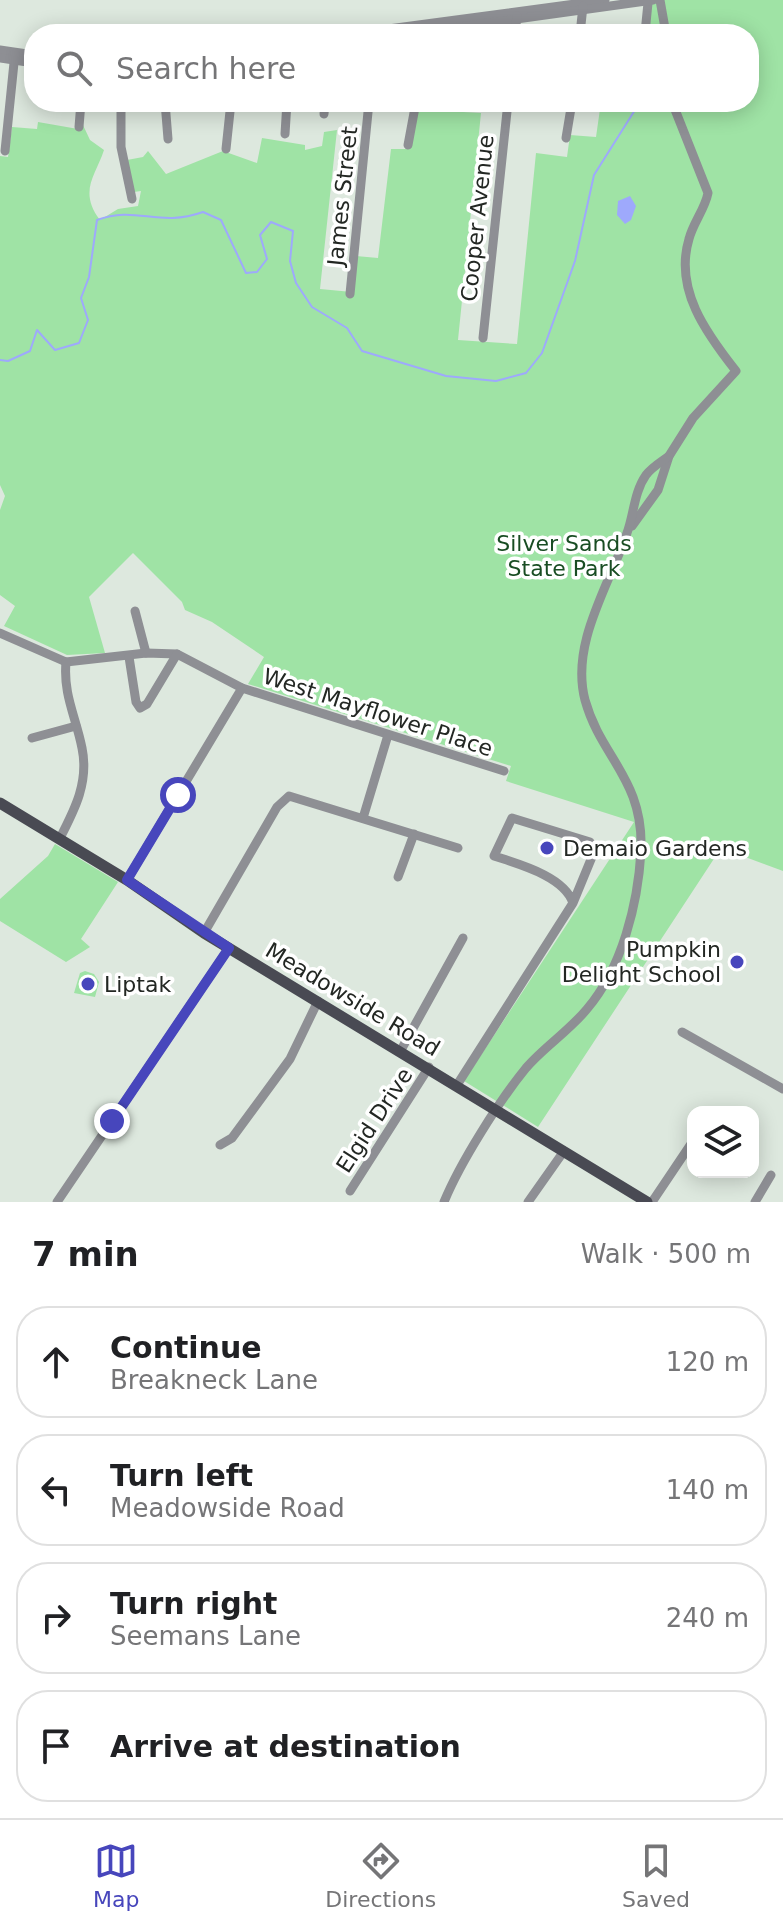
<!DOCTYPE html>
<meta charset="utf-8">
<style>
:root{--surface:#fff;--page:#f2f2f2;--text:#202124;--muted:#757577;--line:#e0e0e0;--accent:#4746bc}
body{margin:0;font-family:"DejaVu Sans",sans-serif;background:var(--page);color:var(--text)}
.controls{position:absolute;right:24px;bottom:24px;display:grid;overflow:hidden;border-radius:16px;box-shadow:0 4px 20px #0003}
.controls button{width:72px;height:72px;display:grid;place-items:center;padding:0;border:0;border-bottom:2px solid var(--line);background:var(--surface);color:var(--text);font:40px sans-serif}
.stop{position:absolute;width:24px;height:24px;margin:-18px;border:6px solid #4746bc;border-radius:50%;background:#fff}
.stop.end{background:#4746bc;border-color:#fff;box-shadow:0 2px 8px #0008}
.list{margin:0;padding:0;list-style:none}
h2{display:flex;justify-content:space-between;align-items:center;height:104px;margin:0;padding:0 32px;font-size:34px}
h2 small{font-size:26px;font-weight:400;color:var(--muted)}
.list li{display:grid;grid-template-columns:52px 1fr auto;gap:24px;align-items:center;box-sizing:border-box;height:112px;margin:0 16px 16px;padding:0 16px;border:2px solid var(--line);border-radius:32px}
.list b{display:block;font-size:30px;white-space:nowrap}
.list p{margin:0;font-size:26px;white-space:nowrap;color:var(--muted)}
.list em{font-size:26px;font-style:normal;color:var(--muted)}
.icon{flex:none;width:44px;height:44px;fill:none;stroke:currentColor;stroke-width:2;stroke-linecap:round;stroke-linejoin:round}
.map{position:relative;flex:none;width:783px;height:1202px;overflow:hidden}
.search{position:absolute;background:var(--surface);box-shadow:0 4px 20px #0003;left:24px;right:24px;top:24px;height:88px;display:flex;align-items:center;gap:20px;box-sizing:border-box;padding:0 28px;border-radius:32px;color:var(--muted);font-size:30px}
.sheet{height:616px;background:var(--surface)}
nav{display:flex;justify-content:space-around;align-items:center;box-sizing:border-box;height:112px;border-top:2px solid var(--line);background:var(--surface);font-size:22px;color:var(--muted)}
nav a{display:grid;justify-items:center;gap:4px}
nav .on{color:var(--accent)}
.map>svg:first-child{display:block}
.green{fill:#9fe3a5}
.water{fill:#9ea9fc}
.lines{fill:none;stroke-linecap:round;stroke-linejoin:round}
.stream{stroke:#9ea9fc;stroke-width:2}
.minor{stroke:#8e8f94;stroke-width:9}
.major{stroke:#494a53;stroke-width:11}
.route{stroke:#4746bc;stroke-width:10}
.poi-dot{fill:#4746bc;stroke:#fff;stroke-width:3}
.labels{text-anchor:middle;stroke-width:7;stroke-linejoin:round;paint-order:stroke}
.street-label{font-size:22px;fill:#232723;stroke:#fff}
.park-label{font-size:22px;fill:#194d23;stroke:#fff}
.poi-label{font-size:22px;fill:#232723;stroke:#fff;text-anchor:start}
</style>
<div class="map">
<svg width="783" height="1202" viewBox="0 0 783 1202">
<rect width="100%" height="100%" fill="#dde8de"/>
<g class="green">
<path d="M646 0H783V871L721 848 538 1127 464 1081 634 822 506 781 511 766 248 684 264 657 212 622 185 610 182 602 133 553 89 597 105 653 67 655 4 626 15 606 0 595V510L5 496 0 485V156L8 157 12 127 37 129 38 122 78 129 82 123 90 140 104 150C96 175 78 191 100 220L118 209 138 206 141 191 134 192 127 160 143 157 148 151 166 174 223 151 257 163 262 138 305 145V150L322 146 324 132 337 130 320 289 352 292 356 256 378 258 391 149H405L411 143 418 102 458 106 463 112 481 113 458 340 517 344 536 153 567 157 570 135 596 137 601 102H749V34H642Z"/>
<polygon points="55,844 118,882 81,939 90,947 66,962 0,921 0,899 48,856"/>
<polygon points="85,971 94,974 99,982 95,997 74,993 80,973"/>
</g>
<polygon class="water" points="630,196 636,206 631,220 625,224 617,215 618,201"/>
<g class="lines">
<path class="stream" d="M0 360 8 361 30 351 37 330 55 350 79 343 88 320 81 298 89 277 97 220C137 205 158 228 203 212L221 220 246 273 257 272 267 259 260 235 271 222 293 231 290 261 296 283 312 307 347 328 362 351 446 376 496 381 526 373 542 353 575 261 594 175 640 102"/>
<g class="minor">
<polyline points="660,0 666,34"/>
<polyline points="645,33 648,3"/>
<polyline points="351,34 605,0"/>
<polyline points="409,34 653,0"/>
<polyline points="515,34 517,16"/>
<polyline points="580,34 583,6"/>
<polyline points="0,50 34,55"/>
<polyline points="0,58 34,63"/>
<polyline points="121,102 121,147 132,199"/>
<polyline points="165,102 168,139"/>
<polyline points="460,103 460,102"/>
<polyline points="324,114 325,102"/>
<polyline points="79,127 81,102"/>
<polyline points="285,134 287,102"/>
<polyline points="566,138 572,102"/>
<polyline points="408,145 416,102"/>
<polyline points="226,149 231,102"/>
<polyline points="5,151 15,53"/>
<polyline points="350,294 369,102"/>
<polyline points="483,338 508,102"/>
<path d="M632 526 658 490 669 456 693 418 736 371C706 333 674 289 689 239 693 223 705 209 708 193L672 102"/>
<polyline points="135,611 146,653"/>
<polyline points="0,633 66,662 146,653 177,654 242,688 504,771"/>
<polyline points="129,657 136,702 140,708 147,704 177,654"/>
<polyline points="32,738 76,726"/>
<polyline points="363,818 388,735"/>
<path d="M60 838C75 809 89 782 82 748 76 717 63 695 66 662"/>
<polyline points="398,877 414,834"/>
<polyline points="127,880 242,688"/>
<polyline points="204,933 277,807 289,796 458,848"/>
<polyline points="682,1032 783,1089"/>
<polyline points="401,1050 463,938"/>
<path d="M457 1085 573 903 594 852 590 842 512 818 494 856C518 864 564 876 573 903"/>
<polyline points="220,1145 232,1138 290,1059 318,1001"/>
<polyline points="350,1191 429,1067"/>
<polyline points="57,1202 229,948"/>
<path d="M444 1202C460 1163 499 1101 526 1068 544 1047 569 1031 587 1009 622 968 638 904 641 851 644 779 601 758 585 700 570 643 610 584 627 533 634 514 634 492 646 475 652 467 661 462 669 456"/>
<polyline points="528,1202 564,1151"/>
<polyline points="652,1202 693,1141"/>
<polyline points="755,1202 771,1175"/>
</g>
<polyline class="major" points="0,803 127,880 204,933 647,1202"/>
</g>
<g class="lines">
<polyline class="route" points="112,1121 229,948 127,880 178,795"/>
</g>
<g class="poi-dot">
<circle cx="547" cy="848" r="8"/>
<circle cx="737" cy="962" r="8"/>
<circle cx="88" cy="984" r="8"/>
</g>
<g class="labels">
<g class="street-label">
<text transform="translate(342 196) rotate(-84)" y="8">James Street</text>
<text transform="translate(477 218) rotate(-84)" y="8">Cooper Avenue</text>
<text transform="translate(378 712) rotate(18)" y="8">West Mayflower Place</text>
<text transform="translate(353 999) rotate(31)" y="8">Meadowside Road</text>
<text transform="translate(374 1120) rotate(-57)" y="8">Elgid Drive</text>
</g>
<g class="park-label">
<text x="564" y="551">Silver Sands<tspan x="564" dy="25">State Park</tspan></text>
</g>
<g class="poi-label">
<text x="563" y="856">Demaio Gardens</text>
<text x="721" y="957" text-anchor="end">Pumpkin<tspan x="721" dy="25">Delight School</tspan></text>
<text x="104" y="992">Liptak</text>
</g>
</g>
</svg>
<div class="controls">
<button><svg class="icon" aria-label="layers" viewBox="0 0 24 24"><path d="M12 4l9 5-9 5-9-5zM3 14l9 5 9-5"/></svg></button>
</div>
<div class="stop" style="left:178px;top:795px"></div>
<div class="stop end" style="left:112px;top:1121px"></div>
<div class="search"><svg class="icon" aria-label="search" viewBox="0 0 24 24"><circle cx="10" cy="10" r="6"/><path d="M15 15l6 6"/></svg>Search here</div>
</div>
<section class="sheet">
<h2>7 min<small>Walk · 500 m</small></h2>
<ul class="list">
<li><svg class="icon" aria-label="ahead" viewBox="0 0 24 24"><path d="M12 20V5M6 11l6-6 6 6"/></svg><div><b>Continue</b><p>Breakneck Lane</p></div><em>120 m</em></li>
<li><svg class="icon" aria-label="left" viewBox="0 0 24 24"><path d="M17 20v-9H6M10 6l-5 5 5 5"/></svg><div><b>Turn left</b><p>Meadowside Road</p></div><em>140 m</em></li>
<li><svg class="icon" aria-label="right" viewBox="0 0 24 24"><path d="M7 20v-9h11M14 6l5 5-5 5"/></svg><div><b>Turn right</b><p>Seemans Lane</p></div><em>240 m</em></li>
<li><svg class="icon" aria-label="arrive" viewBox="0 0 24 24"><path d="M6 21V4h12l-3 4 3 4H6"/></svg><div><b>Arrive at destination</b></div></li>
</ul>
</section>
<nav>
<a class="on"><svg class="icon" aria-label="map" viewBox="0 0 24 24"><path d="M3 6l6-2 6 2 6-2v14l-6 2-6-2-6 2zM9 4v14M15 6v14"/></svg>Map</a>
<a><svg class="icon" aria-label="directions" viewBox="0 0 24 24"><path d="M12 3l9 9-9 9-9-9zM9 14v-3h6M13 9l2 2-2 2"/></svg>Directions</a>
<a><svg class="icon" aria-label="saved" viewBox="0 0 24 24"><path d="M7 4h10v16l-5-4-5 4z"/></svg>Saved</a>
</nav>
